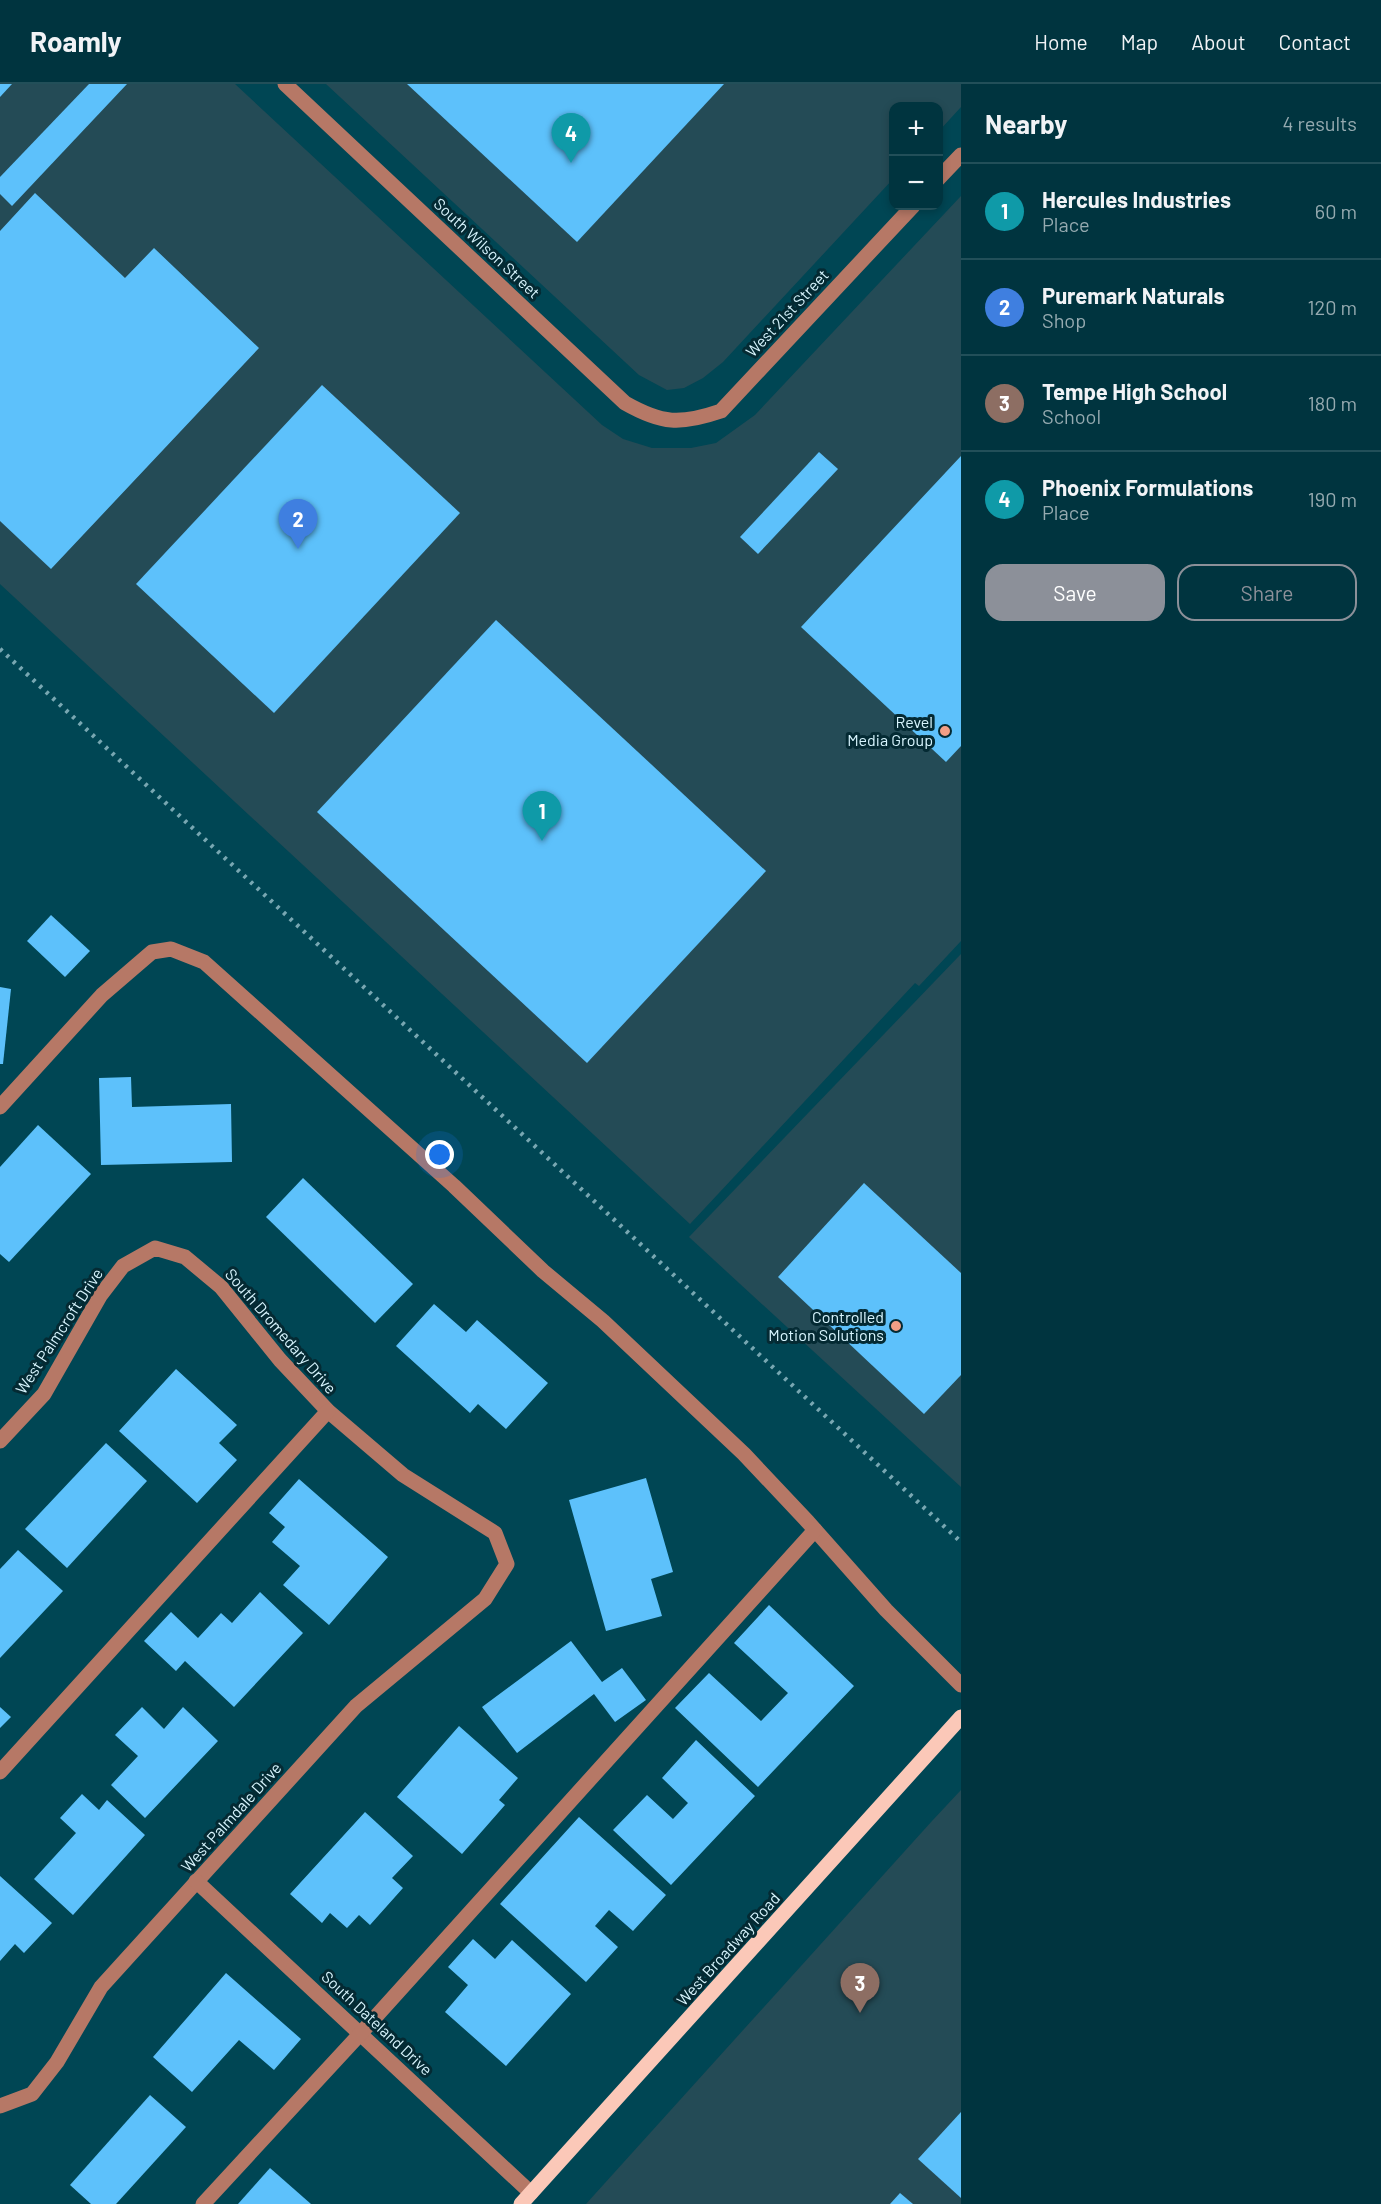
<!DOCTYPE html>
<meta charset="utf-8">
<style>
:root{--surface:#00343f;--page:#0a3c46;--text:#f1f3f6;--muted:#95aab0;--line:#224f59;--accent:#8c9099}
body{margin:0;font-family:Barlow,sans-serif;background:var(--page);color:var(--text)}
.controls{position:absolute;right:18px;top:18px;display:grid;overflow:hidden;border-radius:12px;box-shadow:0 3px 9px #0003}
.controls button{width:54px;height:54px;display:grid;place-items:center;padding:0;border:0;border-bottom:2px solid var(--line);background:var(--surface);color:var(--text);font:30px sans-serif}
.you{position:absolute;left:440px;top:1071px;width:21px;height:21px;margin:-15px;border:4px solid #fff;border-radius:50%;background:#1a73e8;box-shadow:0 0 0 9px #1a73e833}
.badge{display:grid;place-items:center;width:39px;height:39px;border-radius:50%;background:var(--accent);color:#fff;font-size:20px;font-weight:700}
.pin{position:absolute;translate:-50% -50px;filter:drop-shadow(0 2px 3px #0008)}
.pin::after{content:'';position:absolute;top:32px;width:21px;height:18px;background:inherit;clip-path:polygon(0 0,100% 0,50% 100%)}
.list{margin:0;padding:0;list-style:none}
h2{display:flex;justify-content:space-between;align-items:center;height:78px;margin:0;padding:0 24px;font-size:26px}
h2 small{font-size:20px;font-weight:400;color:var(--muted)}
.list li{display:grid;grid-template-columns:39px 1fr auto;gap:18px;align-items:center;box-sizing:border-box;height:96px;padding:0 24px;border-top:2px solid var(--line)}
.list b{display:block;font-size:22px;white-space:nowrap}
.list p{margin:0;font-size:20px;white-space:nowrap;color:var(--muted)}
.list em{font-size:20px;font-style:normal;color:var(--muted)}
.actions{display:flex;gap:12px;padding:18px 24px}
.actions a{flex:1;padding:14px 0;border:2px solid var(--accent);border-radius:18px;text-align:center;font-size:21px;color:var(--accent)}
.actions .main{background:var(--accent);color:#fff}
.map{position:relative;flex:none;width:961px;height:2120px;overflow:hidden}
header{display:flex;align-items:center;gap:36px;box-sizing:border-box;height:84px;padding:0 30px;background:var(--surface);border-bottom:2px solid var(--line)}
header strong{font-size:28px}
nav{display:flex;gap:33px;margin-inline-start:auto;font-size:21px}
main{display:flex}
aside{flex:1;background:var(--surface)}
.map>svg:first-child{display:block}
.built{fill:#244b56}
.building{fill:#5dc1fb}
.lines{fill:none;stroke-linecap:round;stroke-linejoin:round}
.minor{stroke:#b67866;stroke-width:15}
.major{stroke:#fbc8b8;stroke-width:15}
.rail{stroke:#78a7b2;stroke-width:4.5;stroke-dasharray:3 6;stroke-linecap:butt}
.poi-dot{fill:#f39f86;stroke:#042a33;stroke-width:2}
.labels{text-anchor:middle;stroke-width:6;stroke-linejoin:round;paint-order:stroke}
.street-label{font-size:16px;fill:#d8f5fe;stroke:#042a33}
.poi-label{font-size:16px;fill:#d8f5fe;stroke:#042a33;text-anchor:end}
</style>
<header>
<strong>Roamly</strong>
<nav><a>Home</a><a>Map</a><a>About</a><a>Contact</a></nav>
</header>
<main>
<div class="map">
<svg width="961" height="2120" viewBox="0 0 961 2120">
<rect width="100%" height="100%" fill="#004654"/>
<g class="built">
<polygon points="0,0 235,0 602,341 623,355 652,364 691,364 716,359 755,331 961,112 961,857 919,902 915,899 690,1140 0,500"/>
<polygon points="326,0 961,0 961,23 939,47 938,22 894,22 893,95 723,278 703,294 684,304 667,306 639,291"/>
<polygon points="961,870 961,1403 689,1153"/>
<polygon points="961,1706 961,2120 586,2120 932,1737"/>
</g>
<g class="building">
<polygon points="0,0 12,0 0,13"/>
<polygon points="89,0 127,0 12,122 0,110 0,93"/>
<polygon points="407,0 724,0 577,158"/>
<polygon points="35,109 125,194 154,164 259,264 51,485 0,437 0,147"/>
<polygon points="322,301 460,429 274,629 136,500"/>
<polygon points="819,368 838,385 758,470 740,453"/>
<polygon points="961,372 961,662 946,678 801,543"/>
<polygon points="496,536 766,787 587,979 317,728"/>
<polygon points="51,831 90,867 65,893 27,857"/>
<polygon points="0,903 11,905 3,980 0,980"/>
<polygon points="131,993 132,1023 231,1020 232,1078 101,1081 99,994"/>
<polygon points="38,1041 91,1090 9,1178 0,1170 0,1083"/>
<polygon points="303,1094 413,1200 375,1239 266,1133"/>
<polygon points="864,1099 961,1189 961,1291 924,1330 778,1193"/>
<polygon points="434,1220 466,1248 477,1236 548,1299 506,1345 478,1320 470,1329 396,1262"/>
<polygon points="176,1285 237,1341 219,1359 237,1376 197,1419 119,1347"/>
<polygon points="106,1359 147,1397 67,1484 25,1445"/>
<polygon points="646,1394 673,1488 651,1495 662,1532 606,1547 569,1416"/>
<polygon points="299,1395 388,1473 329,1541 283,1501 300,1482 272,1458 285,1443 269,1429"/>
<polygon points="18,1466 63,1507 0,1574 0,1485"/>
<polygon points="260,1508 303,1549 234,1623 185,1577 176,1587 144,1557 171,1528 198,1554 221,1529 232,1539"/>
<polygon points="769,1521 854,1602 758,1703 675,1624 709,1589 761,1637 788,1609 734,1559"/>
<polygon points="571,1557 602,1598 622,1584 646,1616 615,1638 594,1610 517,1669 482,1623"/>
<polygon points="0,1623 11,1633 0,1644"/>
<polygon points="142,1623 164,1645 183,1623 218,1657 145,1734 111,1701 138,1672 115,1651"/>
<polygon points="459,1642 518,1694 499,1716 505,1721 462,1770 397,1713"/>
<polygon points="696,1656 755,1712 671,1801 613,1746 647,1711 673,1735 688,1719 662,1694"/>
<polygon points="82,1710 99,1726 107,1716 145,1751 73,1831 34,1795 76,1749 60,1734"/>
<polygon points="365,1728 413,1772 392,1794 403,1804 370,1841 359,1831 347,1844 330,1829 322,1839 290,1810"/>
<polygon points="579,1733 666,1811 633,1847 609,1826 595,1842 618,1863 586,1898 500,1820"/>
<polygon points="0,1792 52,1839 24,1869 15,1860 0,1877"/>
<polygon points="473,1855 495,1875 512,1856 571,1910 506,1982 445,1928 468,1901 448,1883"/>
<polygon points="226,1889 301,1955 274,1986 239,1956 192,2008 153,1973"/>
<polygon points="150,2011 186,2043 116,2120 91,2120 70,2101"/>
<polygon points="961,2028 961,2114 918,2075"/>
<polygon points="270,2084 311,2120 238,2120"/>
<polygon points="900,2109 913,2120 890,2120"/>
</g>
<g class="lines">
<g class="minor">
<path d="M285 0 625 319C662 340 680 341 721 327L913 122"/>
<polyline points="938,95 961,71"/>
<polyline points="0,1023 102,911 152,868 171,865 204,878 454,1102 543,1187 603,1237 744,1370 808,1438 886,1526 961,1601"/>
<polyline points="0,1357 44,1310 100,1212 123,1182 155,1164 185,1173 221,1203 280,1276 328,1327 403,1391 495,1449 507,1480 485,1515 356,1622 101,1903 57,1978 32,2010 0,2022"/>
<polyline points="0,1688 328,1327"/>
<polyline points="196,1797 531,2109"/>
<polyline points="203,2120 361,1949 815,1446"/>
</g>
<polyline class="major" points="521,2120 961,1633"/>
<polyline class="rail" points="0,565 961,1458"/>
</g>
<g class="poi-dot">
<circle cx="945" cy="647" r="6"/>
<circle cx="896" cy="1242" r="6"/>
</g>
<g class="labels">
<g class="street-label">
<text transform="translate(487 164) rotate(43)" y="6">South Wilson Street</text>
<text transform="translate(787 229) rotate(-47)" y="6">West 21st Street</text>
<text transform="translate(59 1247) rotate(-57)" y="6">West Palmcroft Drive</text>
<text transform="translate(281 1247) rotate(49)" y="6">South Dromedary Drive</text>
<text transform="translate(231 1733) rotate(-48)" y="6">West Palmdale Drive</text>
<text transform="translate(728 1865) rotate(-48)" y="6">West Broadway Road</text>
<text transform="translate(377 1939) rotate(43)" y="6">South Dateland Drive</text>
</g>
<g class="poi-label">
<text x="933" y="644">Revel<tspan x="933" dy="18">Media Group</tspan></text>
<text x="884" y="1239">Controlled<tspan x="884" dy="18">Motion Solutions</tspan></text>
</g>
</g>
</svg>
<div class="controls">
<button>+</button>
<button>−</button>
</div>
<div class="you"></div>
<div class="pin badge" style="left:542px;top:757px;background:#0f9aa8">1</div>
<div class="pin badge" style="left:298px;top:465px;background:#3f7fe0">2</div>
<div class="pin badge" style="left:860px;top:1929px;background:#8d6e63">3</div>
<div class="pin badge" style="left:571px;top:79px;background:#0f9aa8">4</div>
</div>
<aside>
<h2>Nearby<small>4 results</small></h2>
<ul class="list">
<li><span class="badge" style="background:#0f9aa8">1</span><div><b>Hercules Industries</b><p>Place</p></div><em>60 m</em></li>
<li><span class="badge" style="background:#3f7fe0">2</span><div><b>Puremark Naturals</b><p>Shop</p></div><em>120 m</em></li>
<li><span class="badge" style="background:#8d6e63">3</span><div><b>Tempe High School</b><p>School</p></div><em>180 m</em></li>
<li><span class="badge" style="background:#0f9aa8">4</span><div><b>Phoenix Formulations</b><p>Place</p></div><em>190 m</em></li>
</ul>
<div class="actions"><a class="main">Save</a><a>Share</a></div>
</aside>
</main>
